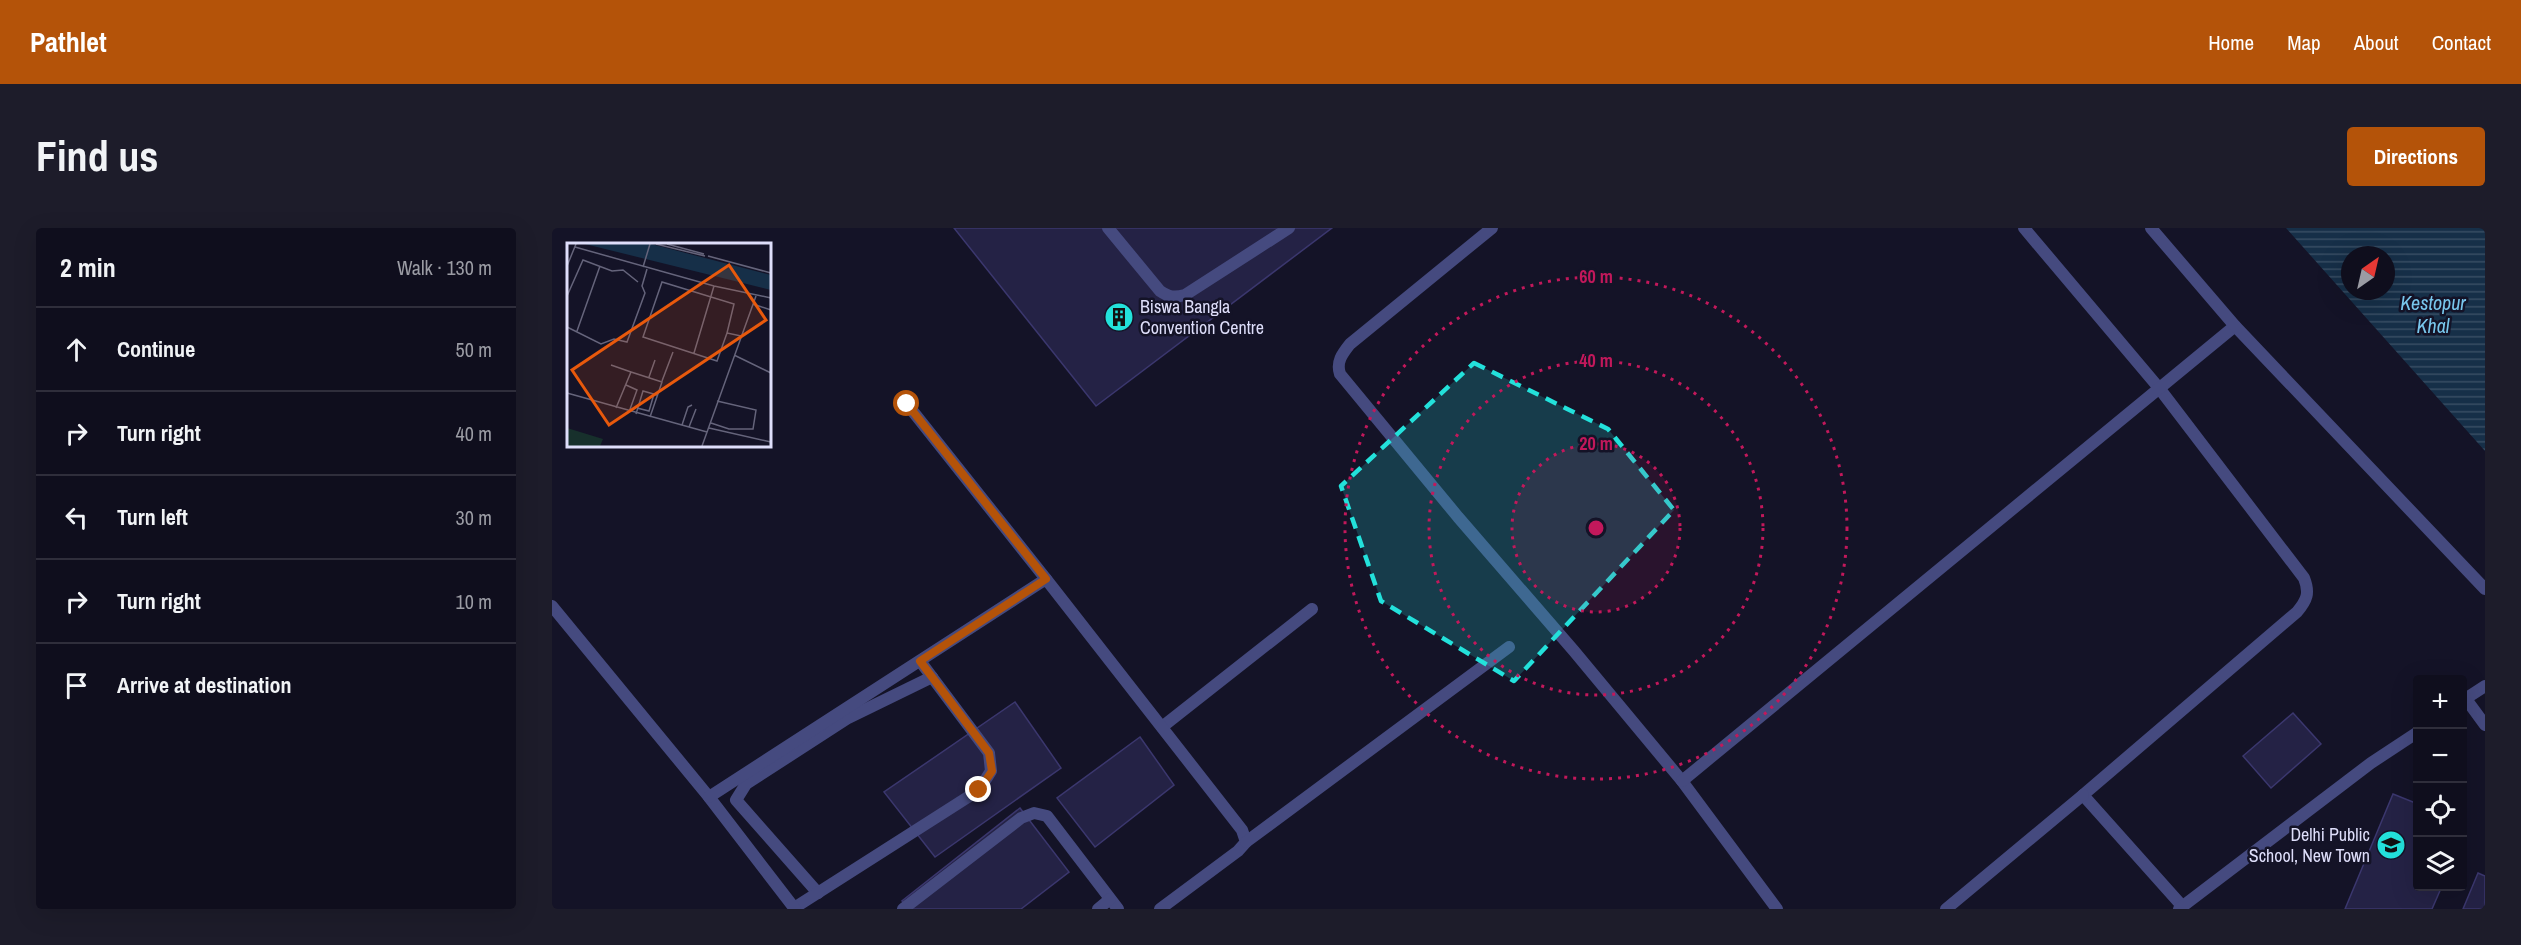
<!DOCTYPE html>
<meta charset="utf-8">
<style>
:root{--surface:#0f0e1d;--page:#1d1c2a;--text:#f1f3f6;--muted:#9b9ca4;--line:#2f2e3b;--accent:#b45309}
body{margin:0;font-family:"Archivo Narrow",sans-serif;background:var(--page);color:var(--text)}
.controls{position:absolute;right:18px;bottom:18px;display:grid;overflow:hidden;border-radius:6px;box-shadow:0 6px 24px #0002}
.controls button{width:54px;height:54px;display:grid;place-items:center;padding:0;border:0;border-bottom:2px solid var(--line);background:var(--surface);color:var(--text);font:30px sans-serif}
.compass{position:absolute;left:1789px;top:18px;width:54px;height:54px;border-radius:50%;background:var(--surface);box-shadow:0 6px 24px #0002;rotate:34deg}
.stop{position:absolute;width:18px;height:18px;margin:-14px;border:4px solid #b45309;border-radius:50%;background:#fff}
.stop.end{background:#b45309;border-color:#fff;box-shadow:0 2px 6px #0008}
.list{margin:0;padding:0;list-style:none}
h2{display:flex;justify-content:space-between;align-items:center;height:78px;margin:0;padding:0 24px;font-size:26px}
h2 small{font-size:20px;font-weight:400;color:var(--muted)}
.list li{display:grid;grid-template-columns:39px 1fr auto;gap:18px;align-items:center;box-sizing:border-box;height:84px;padding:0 24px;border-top:2px solid var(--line)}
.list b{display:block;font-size:22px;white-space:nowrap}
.list em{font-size:20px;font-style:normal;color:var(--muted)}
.icon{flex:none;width:33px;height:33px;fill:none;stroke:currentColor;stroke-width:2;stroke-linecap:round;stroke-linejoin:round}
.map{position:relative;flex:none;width:1933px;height:681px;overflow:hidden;border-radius:6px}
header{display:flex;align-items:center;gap:36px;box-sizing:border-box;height:84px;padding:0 30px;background:var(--accent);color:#fff}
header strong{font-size:28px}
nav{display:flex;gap:33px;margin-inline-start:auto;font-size:21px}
.intro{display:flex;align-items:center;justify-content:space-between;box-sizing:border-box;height:144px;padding:0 36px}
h1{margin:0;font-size:42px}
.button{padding:15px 27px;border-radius:6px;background:var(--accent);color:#fff;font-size:21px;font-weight:700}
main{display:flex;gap:36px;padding:0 36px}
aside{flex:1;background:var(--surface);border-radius:6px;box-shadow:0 6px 24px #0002}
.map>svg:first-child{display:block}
.water{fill:url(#water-rules);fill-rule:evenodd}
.building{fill:#242245;stroke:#3b376e;stroke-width:1.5}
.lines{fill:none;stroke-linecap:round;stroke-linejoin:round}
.service{stroke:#454a7f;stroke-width:12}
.minor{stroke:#454a7f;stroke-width:12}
.tertiary{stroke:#454a7f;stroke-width:12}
.route{stroke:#b45309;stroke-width:8}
.marked{fill:#23e1db;fill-opacity:0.2;stroke:#23e1db;stroke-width:4.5;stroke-dasharray:12 8;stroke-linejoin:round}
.ring{fill:none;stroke:#c2185b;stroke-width:3;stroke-dasharray:3 6}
.labels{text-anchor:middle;stroke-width:5;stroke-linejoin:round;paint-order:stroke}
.poi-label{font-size:18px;fill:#dedefa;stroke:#141327;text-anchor:start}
.water-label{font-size:20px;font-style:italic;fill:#79c7ed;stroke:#141327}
.inset-road{fill:none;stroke:#65647b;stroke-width:1.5}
.view{fill:#e8590c;fill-opacity:0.15;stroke:#e8590c;stroke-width:3}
.inset-edge{fill:none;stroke:#dedefa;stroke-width:3}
.centre{fill:#c2185b;stroke:#141327;stroke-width:3}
.ring-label{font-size:18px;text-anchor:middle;font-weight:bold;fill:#c2185b;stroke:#141327;stroke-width:5;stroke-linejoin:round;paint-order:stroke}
</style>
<header>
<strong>Pathlet</strong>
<nav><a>Home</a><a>Map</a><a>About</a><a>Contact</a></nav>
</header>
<div class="intro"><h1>Find us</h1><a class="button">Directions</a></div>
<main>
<aside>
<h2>2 min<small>Walk · 130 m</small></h2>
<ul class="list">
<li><svg class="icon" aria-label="ahead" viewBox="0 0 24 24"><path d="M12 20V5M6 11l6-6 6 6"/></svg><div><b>Continue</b></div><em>50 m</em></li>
<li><svg class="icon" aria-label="right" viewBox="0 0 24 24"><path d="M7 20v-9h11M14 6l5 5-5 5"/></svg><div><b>Turn right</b></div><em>40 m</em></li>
<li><svg class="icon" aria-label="left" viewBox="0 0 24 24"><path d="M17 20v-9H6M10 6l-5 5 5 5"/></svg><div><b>Turn left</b></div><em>30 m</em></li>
<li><svg class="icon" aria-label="right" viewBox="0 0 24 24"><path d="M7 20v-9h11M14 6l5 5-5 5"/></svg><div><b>Turn right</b></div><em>10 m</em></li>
<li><svg class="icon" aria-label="arrive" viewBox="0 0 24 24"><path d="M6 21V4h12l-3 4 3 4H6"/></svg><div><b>Arrive at destination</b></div></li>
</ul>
</aside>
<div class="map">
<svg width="1933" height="681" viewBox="0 0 1933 681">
<defs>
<pattern id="water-rules" width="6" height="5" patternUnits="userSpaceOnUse" patternTransform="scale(1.5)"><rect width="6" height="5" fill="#162f48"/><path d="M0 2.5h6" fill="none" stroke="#374d63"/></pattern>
</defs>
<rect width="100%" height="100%" fill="#141327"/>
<path class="water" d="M1734 0H1933V223ZM1798 27H1834V63H1798Z"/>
<g class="building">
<polygon points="402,0 780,0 544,178"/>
<polygon points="463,474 509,540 383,629 332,564"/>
<polygon points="1741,485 1769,516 1719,560 1691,528"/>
<polygon points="588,509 622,557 543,619 505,570"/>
<polygon points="1841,566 1866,576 1866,658 1890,658 1880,681 1793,681"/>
<polygon points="468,580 517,644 469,681 356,681 350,673"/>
<polygon points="1926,645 1933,648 1933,681 1911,681"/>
</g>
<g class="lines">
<g class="service">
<path d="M556 0 608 63C617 69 622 70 633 67L737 0"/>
<path d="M940 0 798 116C790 126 784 134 788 146L906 289 1022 423 1130 553 1225 681"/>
<path d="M1472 0 1607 160 1752 350C1758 365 1755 372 1745 384L1531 567 1631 679"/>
<polyline points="1914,471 1933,497"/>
<polyline points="610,499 760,381"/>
<polyline points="1130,553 1683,98"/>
<polyline points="266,665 184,572 194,556 296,490 380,449"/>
<polyline points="242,680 427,562 439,543 437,525 368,433"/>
<polyline points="351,681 469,590 482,585 495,588 566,681"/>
<polyline points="546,681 558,671"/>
<polyline points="1394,681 1531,567"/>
</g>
<g class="minor">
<polyline points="355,176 494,351"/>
<polyline points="0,378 157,569 243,681"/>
<polyline points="1910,473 1933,458"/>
<polyline points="157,569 494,351 690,602 694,614 686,623 608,681"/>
<polyline points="694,614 957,419"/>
<polyline points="1627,681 1819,535 1866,504"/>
</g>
<polyline class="tertiary" points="1599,0 1683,98 1933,361"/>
</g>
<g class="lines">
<polyline class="route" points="355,176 494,351 368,433 437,525 440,543 427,562"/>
</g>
<path class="marked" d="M922 135 1056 201 1122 282 962 453 829 373 789 258Z"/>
<circle cx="1044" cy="300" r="84" fill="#c2185b" fill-opacity=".12"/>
<g class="ring">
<circle cx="1044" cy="300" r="84"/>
<circle cx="1044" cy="300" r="167"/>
<circle cx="1044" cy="300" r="251"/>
</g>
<defs>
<g id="building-disc" transform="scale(1.5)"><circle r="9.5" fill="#23e1db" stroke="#141327"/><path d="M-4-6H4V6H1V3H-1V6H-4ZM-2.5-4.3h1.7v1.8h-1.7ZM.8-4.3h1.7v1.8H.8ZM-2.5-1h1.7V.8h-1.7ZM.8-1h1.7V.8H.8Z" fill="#111"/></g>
<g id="school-disc" transform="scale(1.5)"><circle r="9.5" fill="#23e1db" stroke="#141327"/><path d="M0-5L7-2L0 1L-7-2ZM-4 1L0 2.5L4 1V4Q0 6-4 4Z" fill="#111"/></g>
</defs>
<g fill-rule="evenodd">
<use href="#building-disc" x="567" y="89"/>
<use href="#school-disc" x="1839" y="617"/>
</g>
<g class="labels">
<g class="poi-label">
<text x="588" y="85">Biswa Bangla<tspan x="588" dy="21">Convention Centre</tspan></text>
<text x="1818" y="613" text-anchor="end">Delhi Public<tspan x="1818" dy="21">School, New Town</tspan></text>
</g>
<g class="water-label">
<text x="1881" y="82">Kestopur<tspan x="1881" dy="23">Khal</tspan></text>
</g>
</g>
<g transform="translate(15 15)">
<rect width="204" height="204" fill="#141327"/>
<path d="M0 185 36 196 33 203H0Z" fill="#17302c"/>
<path d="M18 1H84L204 32V47Z" fill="#162f48"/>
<path class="inset-road" d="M89 1 138 13M100 1 137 11M8 4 147 43 204 55M141 13 204 30M0 23 9 1M76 24 83 1M0 53 16 17 45 28 56 27 71 39M186 61 204 67M0 84 34 101 47 96 60 99 78 50 75 43 80 26M10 88 33 23M160 90 150 118 76 94 95 39 167 61 160 90 174 93M127 110 147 43M167 112 204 130M44 122 64 129M82 134 88 117M95 138 106 109M59 142 70 147 62 169M0 150 140 189M49 165 64 129 95 139 83 174M70 165 82 168 87 151M69 171 76 148 90 152M144 180 162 186H186L189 167 150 158M115 182 121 164 125 162M122 184 129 166M142 185 204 199M135 203 189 53"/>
<path class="view" d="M162 22 199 77 42 182 5 127Z"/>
<rect width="204" height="204" class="inset-edge"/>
</g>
<circle cx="1044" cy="300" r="9" class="centre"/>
<g class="ring-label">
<text x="1044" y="55">60 m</text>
<text x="1044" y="139">40 m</text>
<text x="1044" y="222">20 m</text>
</g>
</svg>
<div class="controls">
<button>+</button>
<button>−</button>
<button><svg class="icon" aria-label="locate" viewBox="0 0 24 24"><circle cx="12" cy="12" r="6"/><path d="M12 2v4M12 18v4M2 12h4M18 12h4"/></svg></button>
<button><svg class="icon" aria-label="layers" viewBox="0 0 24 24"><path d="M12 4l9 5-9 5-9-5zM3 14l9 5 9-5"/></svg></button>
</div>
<svg class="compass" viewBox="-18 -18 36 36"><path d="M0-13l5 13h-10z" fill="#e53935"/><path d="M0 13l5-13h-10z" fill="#9b9ca4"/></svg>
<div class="stop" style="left:355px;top:176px"></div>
<div class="stop end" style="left:427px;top:562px"></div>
</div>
</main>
